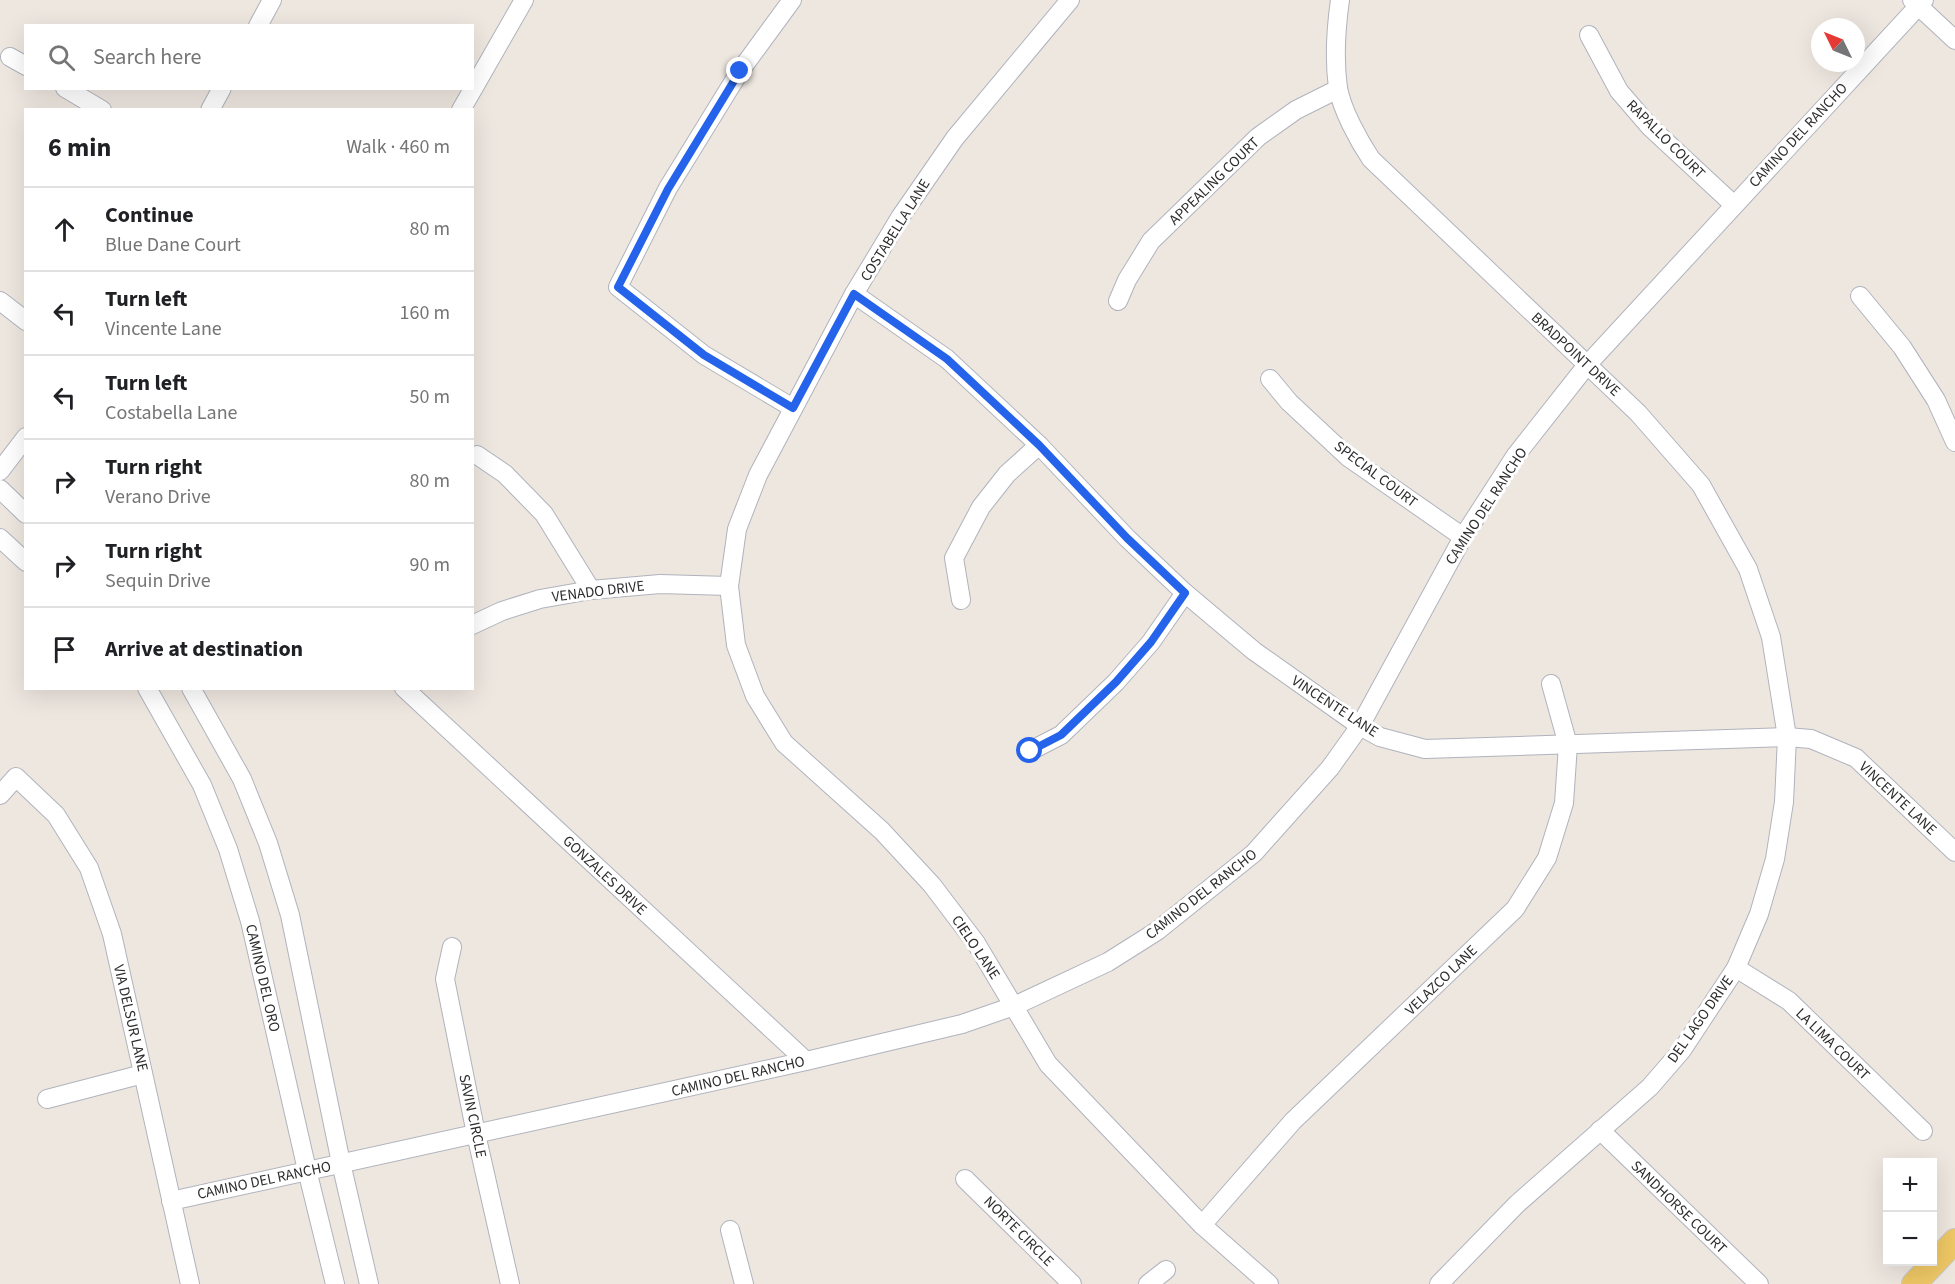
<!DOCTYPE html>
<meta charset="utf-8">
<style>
:root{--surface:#fff;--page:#f6f6f6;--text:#202124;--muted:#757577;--line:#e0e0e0}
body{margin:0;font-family:"Source Sans 3",sans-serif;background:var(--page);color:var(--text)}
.controls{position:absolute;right:18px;bottom:18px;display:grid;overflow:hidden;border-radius:0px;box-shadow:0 6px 24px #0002}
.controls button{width:54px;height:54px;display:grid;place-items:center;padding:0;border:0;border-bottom:2px solid var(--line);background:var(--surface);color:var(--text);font:30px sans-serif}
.compass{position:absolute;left:1811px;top:18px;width:54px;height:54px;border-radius:50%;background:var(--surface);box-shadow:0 6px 24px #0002;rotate:313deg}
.stop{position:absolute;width:18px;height:18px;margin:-14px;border:4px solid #2563eb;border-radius:50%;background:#fff}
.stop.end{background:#2563eb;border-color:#fff;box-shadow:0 2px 6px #0008}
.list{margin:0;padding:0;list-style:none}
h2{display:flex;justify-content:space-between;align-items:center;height:78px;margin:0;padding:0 24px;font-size:26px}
h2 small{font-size:20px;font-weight:400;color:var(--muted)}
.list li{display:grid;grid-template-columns:39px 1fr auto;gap:18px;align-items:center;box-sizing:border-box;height:84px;padding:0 24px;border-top:2px solid var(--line)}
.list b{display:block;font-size:22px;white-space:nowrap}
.list p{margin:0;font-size:20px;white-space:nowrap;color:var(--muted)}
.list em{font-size:20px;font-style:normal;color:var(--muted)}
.icon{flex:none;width:33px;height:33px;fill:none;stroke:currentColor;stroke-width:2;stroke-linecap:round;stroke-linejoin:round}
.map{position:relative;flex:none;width:1955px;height:1284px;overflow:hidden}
.search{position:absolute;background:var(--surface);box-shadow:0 6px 24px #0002;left:24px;top:24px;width:450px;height:66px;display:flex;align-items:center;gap:15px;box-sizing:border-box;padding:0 21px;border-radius:0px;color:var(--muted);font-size:22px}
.panel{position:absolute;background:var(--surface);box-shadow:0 6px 24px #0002;left:24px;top:108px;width:450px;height:582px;border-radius:0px}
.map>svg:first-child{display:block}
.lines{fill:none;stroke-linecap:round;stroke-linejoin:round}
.minor-casing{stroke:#b0b3bd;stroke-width:20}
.major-casing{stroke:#c8c8c8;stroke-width:26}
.minor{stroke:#fff;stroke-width:18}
.major{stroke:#eec765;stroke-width:24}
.route{stroke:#2563eb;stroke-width:8}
.labels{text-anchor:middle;stroke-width:6;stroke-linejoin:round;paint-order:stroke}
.street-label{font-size:15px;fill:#2d2d2d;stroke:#fff}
</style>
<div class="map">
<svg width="1955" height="1284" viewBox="0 0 1955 1284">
<rect width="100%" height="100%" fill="#eee7e0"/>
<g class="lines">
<g class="minor-casing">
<g id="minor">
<polyline points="792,0 740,71 668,188 618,287 704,355 793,408"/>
<polyline points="1070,0 955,138 901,216 854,294 758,475 737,529 729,586 736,645 755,696 784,743 882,831 932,885 976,943 1048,1064 1202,1225 1269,1284"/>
<path d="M1340 0C1336 28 1334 59 1338 88 1342 110 1359 141 1371 159L1638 413 1701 485 1748 569 1771 637 1787 737 1784 802 1775 859 1759 914 1736 968 1682 1050 1650 1087 1517 1204 1439 1284"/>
<polyline points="1912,0 1955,40"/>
<polyline points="258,26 272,0"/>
<polyline points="1589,35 1619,91 1650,127 1734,205"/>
<polyline points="10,57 26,66"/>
<polyline points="65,88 102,110"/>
<polyline points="210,110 222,88"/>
<polyline points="461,110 524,0"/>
<polyline points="854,294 947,359 1039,445 1127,538 1185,593 1254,651 1360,726 1380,737 1425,749 1787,737 1811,739 1856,758 1955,852"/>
<polyline points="1860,296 1902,347 1936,400 1955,442"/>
<polyline points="0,301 26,321"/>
<polyline points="1118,301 1127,280 1151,241 1258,137 1296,110 1338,89"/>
<polyline points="1270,379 1289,402 1348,457 1463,537"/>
<polyline points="477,455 505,474 544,514 591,590"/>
<polyline points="0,471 26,437"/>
<polyline points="0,489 26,514"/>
<polyline points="0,538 26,562"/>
<polyline points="961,600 954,558 981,507 1007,474 1039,445"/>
<polyline points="472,625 502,611 540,599 591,590 660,584 729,586"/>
<polyline points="147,688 202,785 228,849 250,921 307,1170 335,1284"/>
<polyline points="191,688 242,779 268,843 290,915 341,1163 369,1284"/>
<polyline points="404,688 806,1061"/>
<polyline points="1030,751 1061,735 1116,682 1151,642 1185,593"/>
<polyline points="0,795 16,777 56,815 89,868 112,934 190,1284"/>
<polyline points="452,947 445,979 476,1134 510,1284"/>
<polyline points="1736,968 1789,1001 1923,1131"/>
<polyline points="47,1099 143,1074"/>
<polyline points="1600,1130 1759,1284"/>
<polyline points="965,1179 1072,1284"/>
<polyline points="171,1201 806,1061 962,1024 1014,1006 1108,962 1157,931 1254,853 1330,768 1360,726 1463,537 1516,455 1587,365 1924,0"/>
<polyline points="1202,1225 1293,1121 1515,909 1547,858 1564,803 1568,745 1551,684"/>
<polyline points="730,1230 744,1284"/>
<polyline points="1148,1284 1166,1270"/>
</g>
</g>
<g class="major-casing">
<polyline id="major" points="1914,1284 1955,1241"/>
</g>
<use href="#minor" class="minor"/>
<use href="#major" class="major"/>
</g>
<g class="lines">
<polyline class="route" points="740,71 668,189 618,287 704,355 793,408 854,294 947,359 1039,445 1127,538 1185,593 1151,642 1116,682 1061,735 1030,751"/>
</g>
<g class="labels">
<g class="street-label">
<text transform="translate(1798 135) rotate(-47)" y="5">CAMINO DEL RANCHO</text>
<text transform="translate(1666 139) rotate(45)" y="5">RAPALLO COURT</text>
<text transform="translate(1214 181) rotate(-44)" y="5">APPEALING COURT</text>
<text transform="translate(895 230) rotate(-58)" y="5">COSTABELLA LANE</text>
<text transform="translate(1576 354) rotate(43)" y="5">BRADPOINT DRIVE</text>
<text transform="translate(1376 474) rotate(37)" y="5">SPECIAL COURT</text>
<text transform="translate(1486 506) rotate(-57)" y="5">CAMINO DEL RANCHO</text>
<text transform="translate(598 591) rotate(-7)" y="5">VENADO DRIVE</text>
<text transform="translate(1335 706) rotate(33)" y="5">VINCENTE LANE</text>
<text transform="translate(1898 798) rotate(43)" y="5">VINCENTE LANE</text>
<text transform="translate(605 875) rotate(43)" y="5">GONZALES DRIVE</text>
<text transform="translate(1201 894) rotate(-38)" y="5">CAMINO DEL RANCHO</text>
<text transform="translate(976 947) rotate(56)" y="5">CIELO LANE</text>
<text transform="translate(263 978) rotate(77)" y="5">CAMINO DEL ORO</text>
<text transform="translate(1441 980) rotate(-44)" y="5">VELAZCO LANE</text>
<text transform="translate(131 1018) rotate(77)" y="5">VIA DELSUR LANE</text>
<text transform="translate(1700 1019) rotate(-55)" y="5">DEL LAGO DRIVE</text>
<text transform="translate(1833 1044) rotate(44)" y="5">LA LIMA COURT</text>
<text transform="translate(738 1076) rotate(-13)" y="5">CAMINO DEL RANCHO</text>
<text transform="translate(473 1116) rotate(78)" y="5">SAVIN CIRCLE</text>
<text transform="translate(264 1180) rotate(-12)" y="5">CAMINO DEL RANCHO</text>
<text transform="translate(1679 1207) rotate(44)" y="5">SANDHORSE COURT</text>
<text transform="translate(1019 1231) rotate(45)" y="5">NORTE CIRCLE</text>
</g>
</g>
</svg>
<div class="controls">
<button>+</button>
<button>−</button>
</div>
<svg class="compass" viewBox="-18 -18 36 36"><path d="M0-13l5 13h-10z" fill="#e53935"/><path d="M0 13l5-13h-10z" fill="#757577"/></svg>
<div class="stop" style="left:1030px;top:751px"></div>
<div class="stop end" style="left:740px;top:71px"></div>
<div class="search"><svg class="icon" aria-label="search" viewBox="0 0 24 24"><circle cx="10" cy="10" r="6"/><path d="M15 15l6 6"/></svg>Search here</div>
<section class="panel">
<h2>6 min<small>Walk · 460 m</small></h2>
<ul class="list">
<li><svg class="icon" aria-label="ahead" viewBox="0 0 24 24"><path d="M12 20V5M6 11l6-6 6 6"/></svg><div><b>Continue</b><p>Blue Dane Court</p></div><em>80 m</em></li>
<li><svg class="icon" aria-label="left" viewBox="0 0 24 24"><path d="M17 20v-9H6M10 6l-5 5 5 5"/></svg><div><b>Turn left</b><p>Vincente Lane</p></div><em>160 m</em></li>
<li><svg class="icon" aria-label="left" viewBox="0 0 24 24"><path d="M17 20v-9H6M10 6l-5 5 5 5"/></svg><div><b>Turn left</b><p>Costabella Lane</p></div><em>50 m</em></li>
<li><svg class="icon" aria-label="right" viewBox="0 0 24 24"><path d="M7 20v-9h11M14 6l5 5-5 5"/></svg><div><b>Turn right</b><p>Verano Drive</p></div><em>80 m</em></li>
<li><svg class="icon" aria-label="right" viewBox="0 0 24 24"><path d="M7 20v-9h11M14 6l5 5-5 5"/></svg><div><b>Turn right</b><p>Sequin Drive</p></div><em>90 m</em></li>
<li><svg class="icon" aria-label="arrive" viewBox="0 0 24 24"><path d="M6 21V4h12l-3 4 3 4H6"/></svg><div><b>Arrive at destination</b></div></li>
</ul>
</section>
</div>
